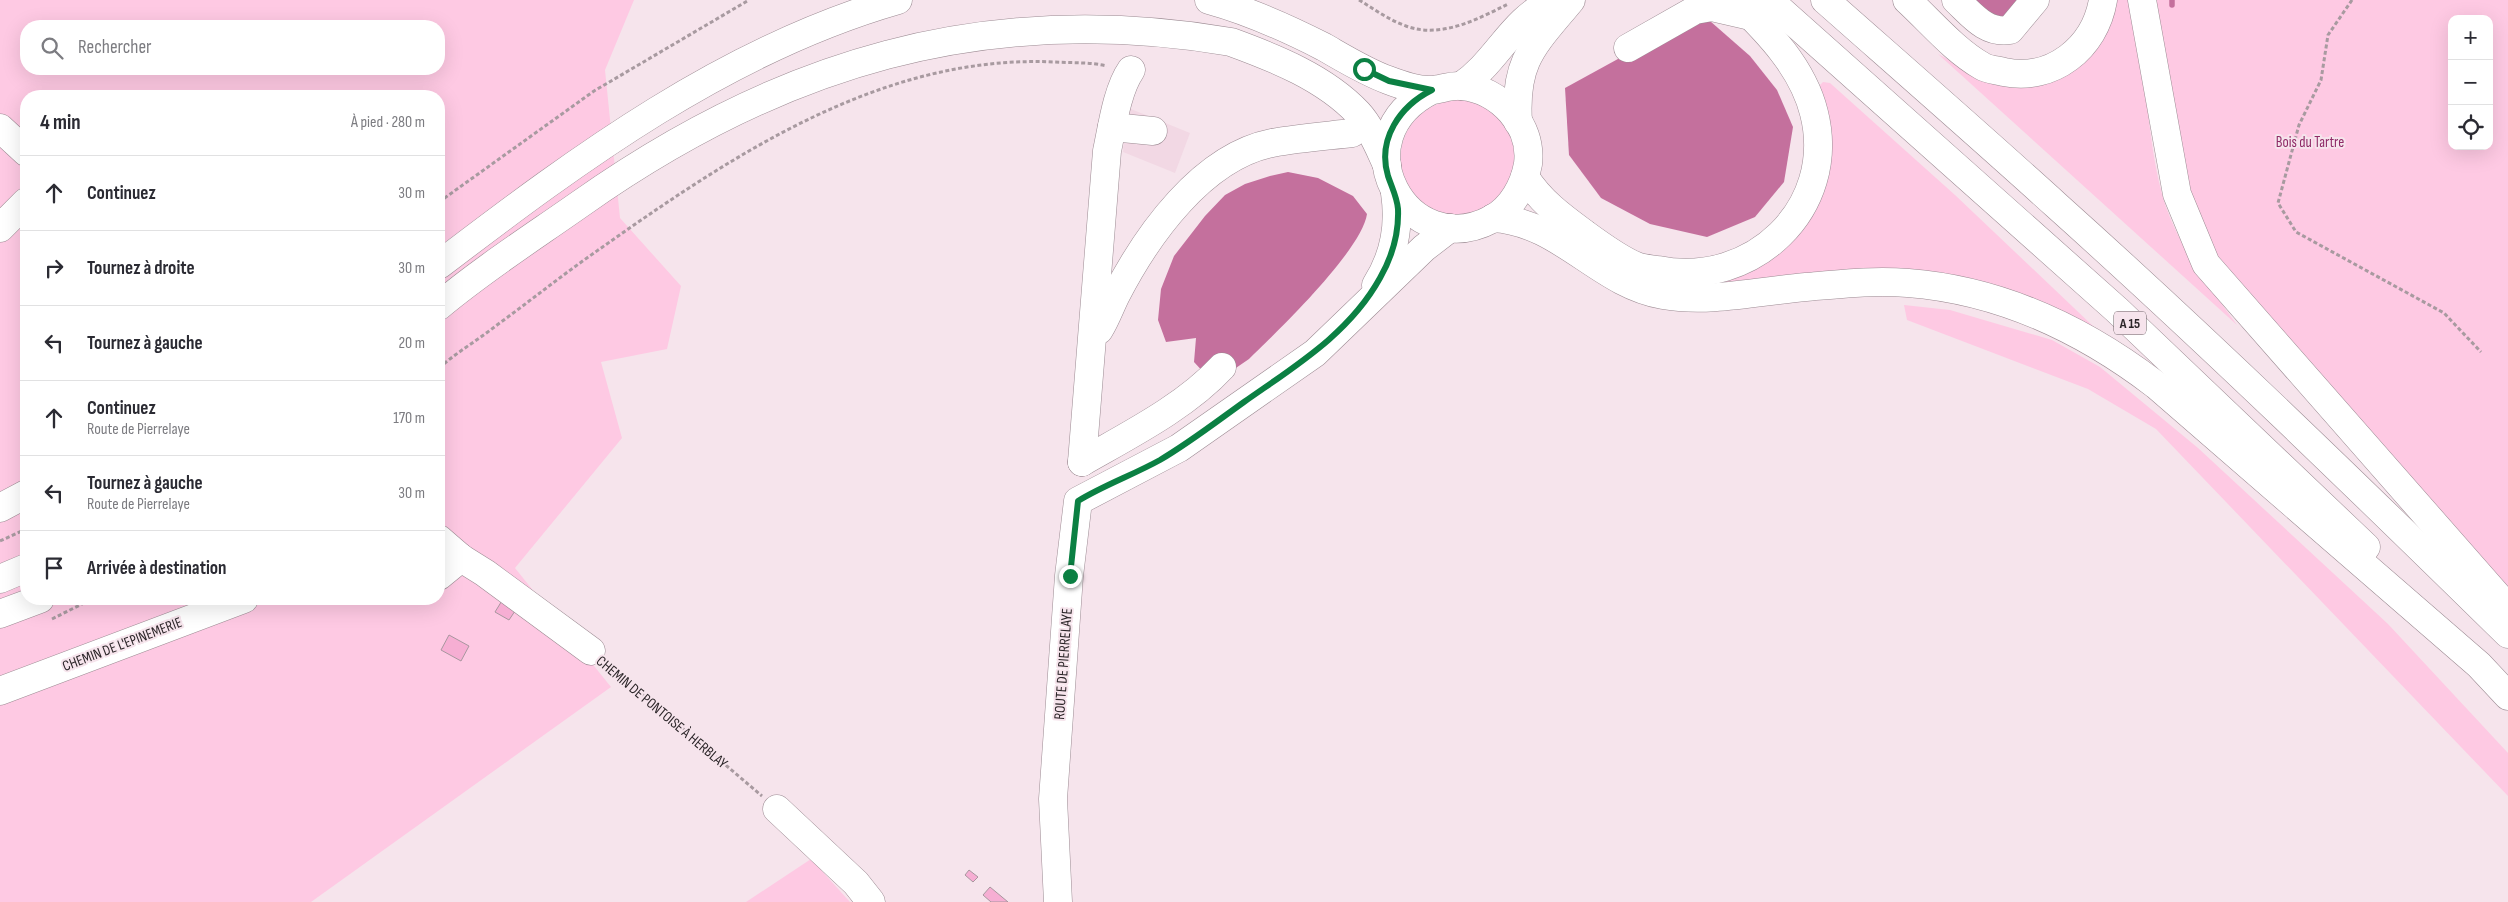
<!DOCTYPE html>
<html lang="fr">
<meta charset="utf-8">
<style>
:root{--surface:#fff;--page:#f7f7f7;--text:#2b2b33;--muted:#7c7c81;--line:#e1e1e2}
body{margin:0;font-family:"Sofia Sans Condensed",sans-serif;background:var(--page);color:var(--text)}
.controls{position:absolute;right:15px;top:15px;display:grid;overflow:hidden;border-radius:10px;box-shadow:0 5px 20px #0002}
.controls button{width:45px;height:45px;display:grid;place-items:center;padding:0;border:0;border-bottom:1px solid var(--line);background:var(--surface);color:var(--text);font:25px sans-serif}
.stop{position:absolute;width:15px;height:15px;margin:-11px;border:4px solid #0b8043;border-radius:50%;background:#fff}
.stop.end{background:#0b8043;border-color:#fff;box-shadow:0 1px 5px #0008}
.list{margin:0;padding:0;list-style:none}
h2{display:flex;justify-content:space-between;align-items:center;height:65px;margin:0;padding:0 20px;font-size:21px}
h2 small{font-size:16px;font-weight:400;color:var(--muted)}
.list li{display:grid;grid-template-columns:32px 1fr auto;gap:15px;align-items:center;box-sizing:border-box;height:75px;padding:0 20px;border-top:1px solid var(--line)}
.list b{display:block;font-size:19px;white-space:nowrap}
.list p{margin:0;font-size:16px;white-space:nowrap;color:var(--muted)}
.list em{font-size:16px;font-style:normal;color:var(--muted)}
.icon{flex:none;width:28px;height:28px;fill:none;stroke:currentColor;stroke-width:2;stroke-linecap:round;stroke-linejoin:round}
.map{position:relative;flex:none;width:2508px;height:902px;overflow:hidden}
.search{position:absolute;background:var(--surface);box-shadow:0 5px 20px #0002;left:20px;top:20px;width:425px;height:55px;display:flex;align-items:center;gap:12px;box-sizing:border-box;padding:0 18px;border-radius:20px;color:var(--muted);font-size:19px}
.panel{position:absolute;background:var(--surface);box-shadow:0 5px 20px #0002;left:20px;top:90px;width:425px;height:515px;border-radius:20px}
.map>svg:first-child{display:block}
.built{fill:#f2d8e4}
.green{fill:#fec9e3;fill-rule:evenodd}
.water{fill:#c4709d}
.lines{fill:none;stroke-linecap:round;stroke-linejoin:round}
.stream{stroke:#c4709d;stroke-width:5.5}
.building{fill:#f6aed3;stroke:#a8979f}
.minor-casing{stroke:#9c8b93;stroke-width:29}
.major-casing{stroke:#9c8b93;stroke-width:29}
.highway-casing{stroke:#9c8b93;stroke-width:29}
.path{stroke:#a89aa0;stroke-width:3;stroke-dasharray:4 2.5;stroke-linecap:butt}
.minor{stroke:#fff;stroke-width:28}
.major{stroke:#fff;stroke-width:28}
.highway{stroke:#fff;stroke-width:28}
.route{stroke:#0b8043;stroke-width:6}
.labels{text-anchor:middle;stroke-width:4;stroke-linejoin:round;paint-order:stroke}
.shield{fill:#f6e4ec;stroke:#685e63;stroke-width:1}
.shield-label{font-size:14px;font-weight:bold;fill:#2b2528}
.park-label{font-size:15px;fill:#8f2a67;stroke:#f6e4ec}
.street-label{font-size:15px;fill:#2b2528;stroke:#f6e4ec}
</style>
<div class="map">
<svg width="2508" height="902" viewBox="0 0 2508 902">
<rect width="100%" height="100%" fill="#f6e4ec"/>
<polygon class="built" points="1126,107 1190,133 1175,173 1123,152"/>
<g class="green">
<path d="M0 0H634L605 70 620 218 681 286 667 349 601 362 622 438 515 568 611 687 311 902H0ZM26 26H439V69H26ZM26 96H439V599H26Z"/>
<path d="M2117 0H2130C2134 21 2139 43 2142 64 2149 112 2151 161 2166 207 2181 250 2211 289 2237 325L1938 54 1982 78 2098 46 2109 29Z"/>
<path d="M2142 0H2508V608L2206 264ZM2452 19H2489V146H2452Z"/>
<polygon points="1823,82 1830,83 1955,195 2094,327 2014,292 1707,285 1730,279 1755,270 1779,253 1798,232 1818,87"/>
<path d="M1453 99C1492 99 1499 115 1518 145L1508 192C1500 199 1487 213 1477 214 1393 230 1369 118 1453 99Z"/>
<polygon points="1904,305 1950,310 2052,340 2100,367 2198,448 2388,624 2508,753 2508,796 2156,429 2088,389 1907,320"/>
<polygon points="811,859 850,902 746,902"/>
</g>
<g class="water">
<polygon points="1956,0 2035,0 2010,30"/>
<polygon points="1689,20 1710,21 1750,56 1777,90 1793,127 1784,182 1755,217 1707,237 1650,224 1601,198 1569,155 1565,88"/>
<path d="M1288 172 1318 178 1353 196 1367 214C1362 250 1278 331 1249 359L1230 372 1206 375 1194 362 1196 338 1166 342 1158 320 1161 289 1174 256 1205 216 1225 195 1245 184 1270 176Z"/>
</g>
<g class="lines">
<polyline class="stream" points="2172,0 2172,5"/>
</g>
<g class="building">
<polygon points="503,599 517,608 509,620 495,612"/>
<polygon points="449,635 469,646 461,661 441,650"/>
<polygon points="969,870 978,877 973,882 965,875"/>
<polygon points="990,887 1008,902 991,902 983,895"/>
</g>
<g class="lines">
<g class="minor-casing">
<g id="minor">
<path d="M1956 0C1972 15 1986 34 2010 30L2035 0"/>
<polyline points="1628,48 1695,10 1712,7 1751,16"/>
<polyline points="1112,127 1153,131"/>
<polyline points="0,128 26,152"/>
<polyline points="0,228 26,202"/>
<path d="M1376 285C1394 257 1400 226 1395 193"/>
<path d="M1099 330C1106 319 1110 307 1116 295 1147 235 1202 157 1272 143 1298 138 1326 136 1352 133"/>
<path d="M1082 462 1107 151C1112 128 1117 90 1131 70"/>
<path d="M1082 462C1129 435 1185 407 1222 367"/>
<polyline points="0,508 26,494"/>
<polyline points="439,539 461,558 485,573 591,651"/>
<polyline points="439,576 461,558"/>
<polyline points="0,691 244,599"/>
<polyline points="777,809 856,883 871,902"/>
<polyline points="1058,902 1053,799 1069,576 1078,501 1179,448 1315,353 1424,248 1450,228"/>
</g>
</g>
<g class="major-casing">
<g id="major">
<path d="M1209 0C1249 11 1287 28 1324 47 1345 59 1366 72 1388 80 1401 85 1418 91 1432 90 1442 89 1451 85 1462 86 1499 90 1533 124 1528 164 1524 186 1512 208 1492 219 1408 264 1336 138 1432 90"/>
<path d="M1461 86C1498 61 1510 21 1554 0"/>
<path d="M1518 122C1514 60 1534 45 1571 0"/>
<path d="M439 265C579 158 727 49 898 0"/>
<path d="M439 306C483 269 533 237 580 204 778 64 984 0 1231 42 1275 58 1325 78 1358 113 1371 127 1379 148 1387 165"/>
<polyline points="0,579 26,568"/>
<polyline points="0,614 40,599"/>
</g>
</g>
<g class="highway-casing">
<g id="highway">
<polyline points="1769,0 2117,310 2366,547"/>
<path d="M1825 0C1902 68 1980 136 2056 205 2211 344 2360 489 2508 634"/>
<path d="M1907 0C1931 22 1954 50 1982 66 1988 70 1997 70 2004 72 2052 82 2095 48 2103 0"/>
<polyline points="2142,0 2177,194 2206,264 2508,608"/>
<path d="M1525 177C1541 202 1562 217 1585 234 1600 245 1619 259 1636 266 1643 269 1651 269 1658 270 1752 289 1838 208 1814 113 1803 68 1768 32 1735 0"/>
<path d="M1493 218C1561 222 1599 284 1663 295 1710 303 1759 291 1806 287 1840 284 1874 280 1908 283 2000 290 2084 330 2156 385L2479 665 2508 696"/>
</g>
</g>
<g class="path">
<path d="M1359 0C1374 9 1389 20 1406 26 1441 39 1478 19 1508 4"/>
<polyline points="2352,0 2328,35 2321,80 2299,125 2278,203 2296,232 2444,313 2481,352"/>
<polyline points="439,202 594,91 749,0"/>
<path d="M439 368C457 352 478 340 497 325 530 301 561 276 594 253 730 157 881 54 1054 62 1072 63 1090 62 1107 66"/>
<polyline points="0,541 26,529"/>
<polyline points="52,619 92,599"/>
<polyline points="607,664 762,796"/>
</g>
<use href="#minor" class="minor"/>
<use href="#major" class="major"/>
<use href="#highway" class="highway"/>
</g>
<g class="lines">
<path class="route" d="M1070 576 1078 501C1104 485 1133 475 1160 460 1189 443 1216 422 1244 402 1295 366 1349 334 1380 278 1392 257 1399 233 1398 209 1397 197 1392 188 1388 176 1377 139 1400 106 1432 90L1389 81 1364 69"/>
</g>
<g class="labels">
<rect class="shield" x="2114" y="311.5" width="32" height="23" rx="4"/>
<g class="shield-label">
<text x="2130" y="328">A 15</text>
</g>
<g class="park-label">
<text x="2310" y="147">Bois du Tartre</text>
</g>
<g class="street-label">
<text transform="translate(122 644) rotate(-21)" y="5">CHEMIN DE L'EPINEMERIE</text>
<text transform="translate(1063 664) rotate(-86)" y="5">ROUTE DE PIERRELAYE</text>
<text transform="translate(662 712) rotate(40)" y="5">CHEMIN DE PONTOISE À HERBLAY</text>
</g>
</g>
</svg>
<div class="controls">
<button>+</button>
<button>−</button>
<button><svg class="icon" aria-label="locate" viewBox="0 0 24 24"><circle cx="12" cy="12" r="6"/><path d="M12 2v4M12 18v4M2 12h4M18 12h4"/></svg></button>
</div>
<div class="stop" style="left:1364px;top:69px"></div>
<div class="stop end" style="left:1070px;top:576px"></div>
<div class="search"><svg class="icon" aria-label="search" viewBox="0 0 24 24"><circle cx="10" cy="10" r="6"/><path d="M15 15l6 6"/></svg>Rechercher</div>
<section class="panel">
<h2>4 min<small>À pied · 280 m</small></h2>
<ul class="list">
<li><svg class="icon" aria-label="ahead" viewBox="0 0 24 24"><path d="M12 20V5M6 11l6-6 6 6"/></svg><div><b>Continuez</b></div><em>30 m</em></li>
<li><svg class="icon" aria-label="right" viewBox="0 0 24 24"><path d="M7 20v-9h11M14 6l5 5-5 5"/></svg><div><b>Tournez à droite</b></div><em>30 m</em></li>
<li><svg class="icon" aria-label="left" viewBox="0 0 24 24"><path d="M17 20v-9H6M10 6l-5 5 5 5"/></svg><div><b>Tournez à gauche</b></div><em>20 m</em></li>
<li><svg class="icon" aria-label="ahead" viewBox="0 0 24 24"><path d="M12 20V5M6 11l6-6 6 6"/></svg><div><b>Continuez</b><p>Route de Pierrelaye</p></div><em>170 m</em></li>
<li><svg class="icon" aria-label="left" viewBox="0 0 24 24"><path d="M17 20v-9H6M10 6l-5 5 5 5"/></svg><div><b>Tournez à gauche</b><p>Route de Pierrelaye</p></div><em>30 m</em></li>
<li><svg class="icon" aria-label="arrive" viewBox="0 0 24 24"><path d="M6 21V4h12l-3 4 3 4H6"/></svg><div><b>Arrivée à destination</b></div></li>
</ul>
</section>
</div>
